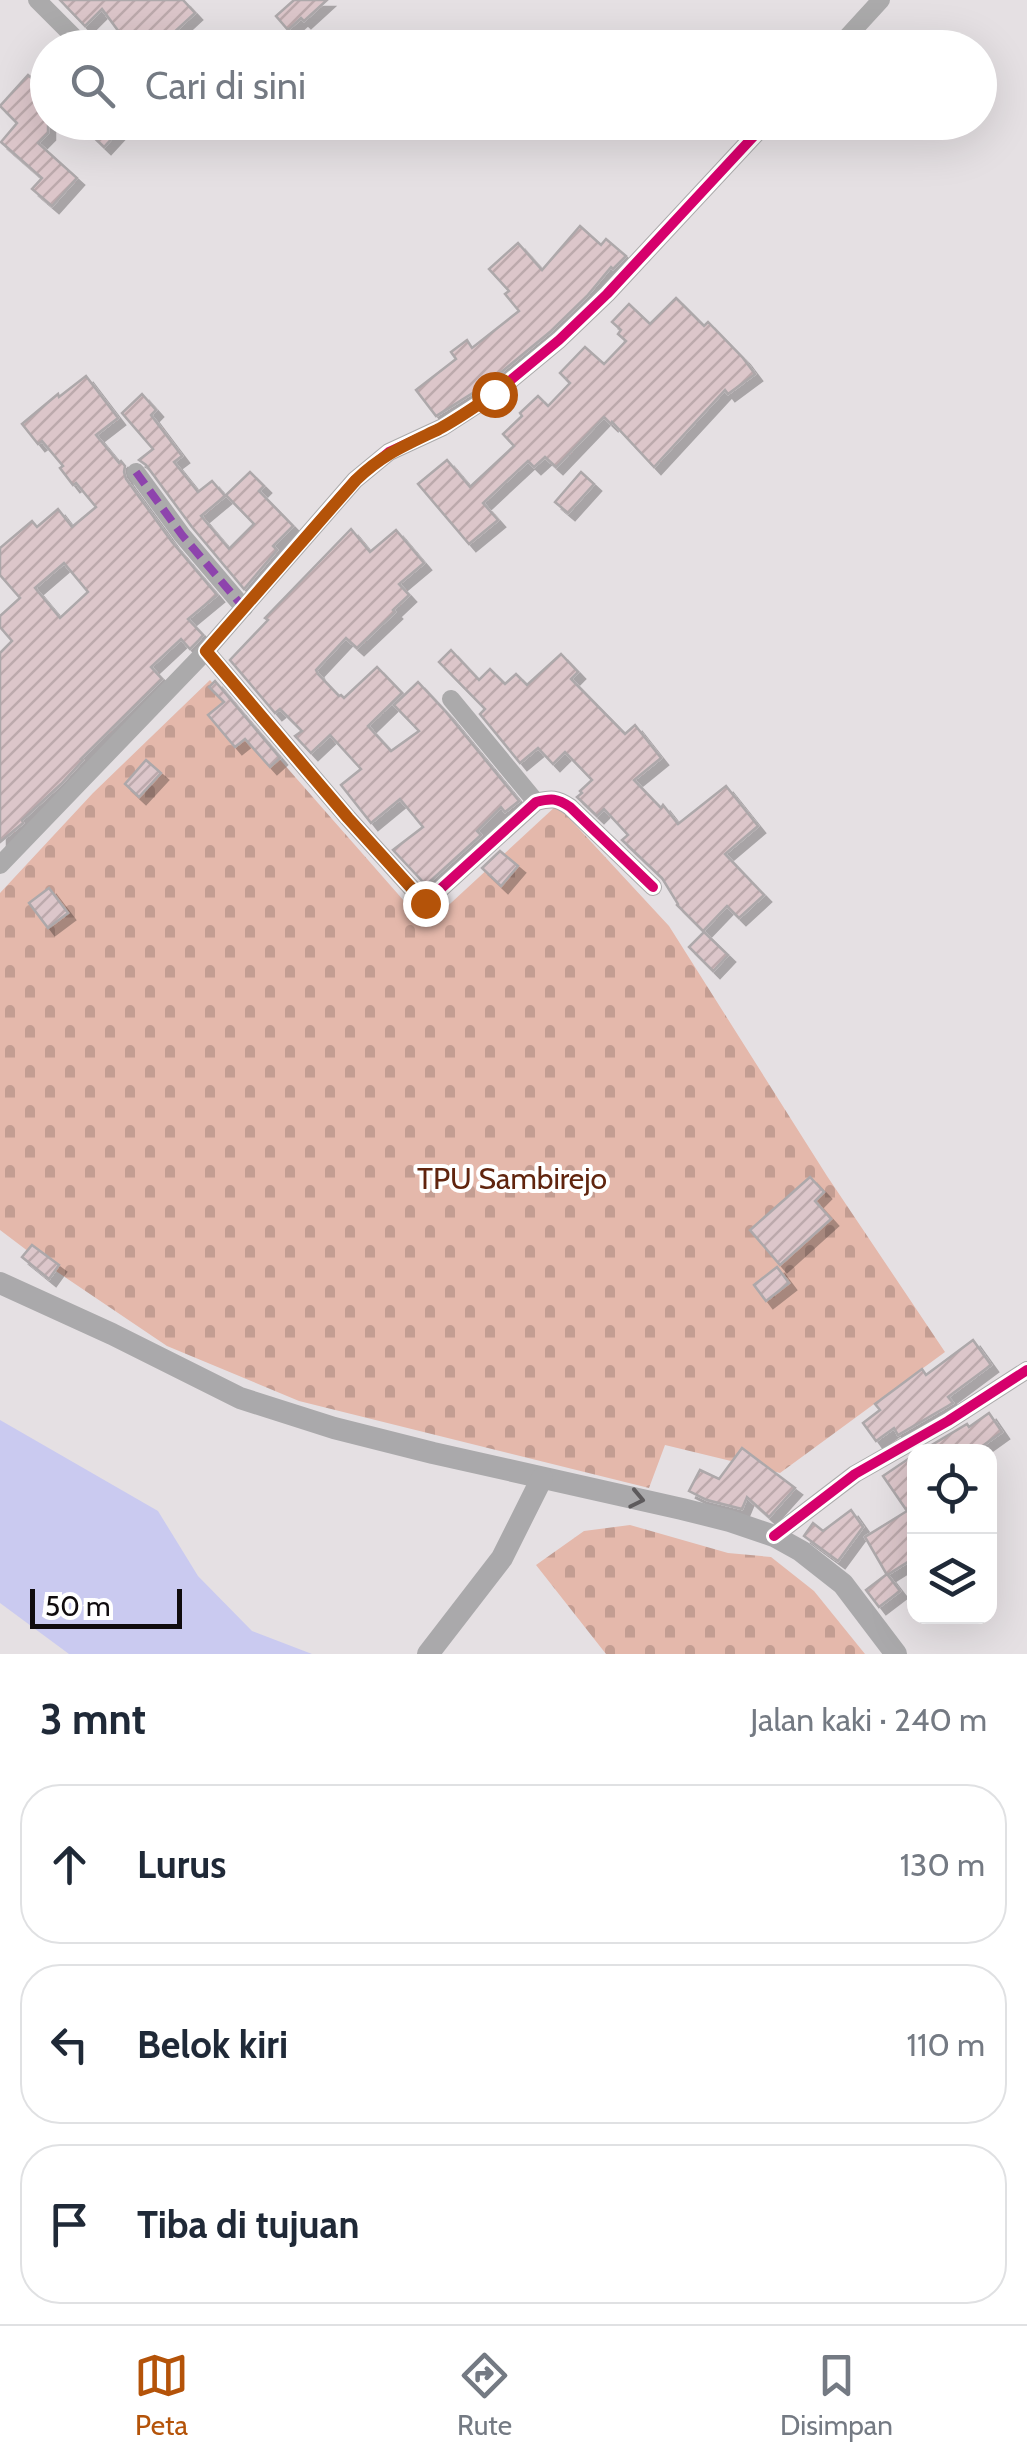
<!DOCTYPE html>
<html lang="id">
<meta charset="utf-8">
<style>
:root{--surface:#fff;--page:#f2f2f3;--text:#1f2937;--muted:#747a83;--line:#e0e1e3;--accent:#b45309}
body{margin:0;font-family:Cabin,sans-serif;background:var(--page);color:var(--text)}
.controls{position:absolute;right:30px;bottom:30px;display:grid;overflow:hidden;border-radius:20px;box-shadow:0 10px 40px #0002}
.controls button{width:90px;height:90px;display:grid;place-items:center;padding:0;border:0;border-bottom:2px solid var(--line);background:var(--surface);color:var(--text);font:50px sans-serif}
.scale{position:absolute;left:30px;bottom:25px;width:152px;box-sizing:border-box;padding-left:10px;border:5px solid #100c0e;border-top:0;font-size:28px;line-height:35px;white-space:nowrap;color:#100c0e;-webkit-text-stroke:8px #fff;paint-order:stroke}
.stop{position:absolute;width:30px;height:30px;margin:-22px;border:8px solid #b45309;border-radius:50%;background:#fff}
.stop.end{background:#b45309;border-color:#fff;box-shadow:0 2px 10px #0008}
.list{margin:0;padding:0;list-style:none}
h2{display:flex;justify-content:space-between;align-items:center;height:130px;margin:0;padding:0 40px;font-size:42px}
h2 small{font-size:32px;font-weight:400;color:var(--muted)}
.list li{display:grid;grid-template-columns:65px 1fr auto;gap:30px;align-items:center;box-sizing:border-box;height:160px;margin:0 20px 20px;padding:0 20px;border:2px solid var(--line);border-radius:40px}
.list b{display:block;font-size:38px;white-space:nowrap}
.list em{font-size:32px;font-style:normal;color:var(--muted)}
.icon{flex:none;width:55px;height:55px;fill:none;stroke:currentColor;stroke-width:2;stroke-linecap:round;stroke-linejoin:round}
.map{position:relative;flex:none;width:1027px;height:1654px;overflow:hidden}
.search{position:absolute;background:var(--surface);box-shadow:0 10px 40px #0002;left:30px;right:30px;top:30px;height:110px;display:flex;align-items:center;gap:25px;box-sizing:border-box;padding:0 35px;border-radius:55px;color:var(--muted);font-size:38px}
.sheet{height:670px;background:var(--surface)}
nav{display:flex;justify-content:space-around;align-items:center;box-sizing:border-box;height:140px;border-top:2px solid var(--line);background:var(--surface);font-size:28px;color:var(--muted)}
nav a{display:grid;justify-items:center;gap:5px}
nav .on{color:var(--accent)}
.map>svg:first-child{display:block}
.cemetery{fill:url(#cemetery-stones)}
.water{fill:#cacaf0}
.building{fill:url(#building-hatch);stroke:#ada8aa;stroke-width:2.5;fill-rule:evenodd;filter:url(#shadow)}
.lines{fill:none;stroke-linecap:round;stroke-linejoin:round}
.street{stroke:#abaaab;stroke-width:18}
.secondary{stroke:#aaa9ab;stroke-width:22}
.quiet{stroke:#8e44ad;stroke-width:8;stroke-dasharray:15 8;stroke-linecap:butt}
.cycleway-casing{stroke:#fff;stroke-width:16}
.cycleway{stroke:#d6006c;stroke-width:10}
.oneway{stroke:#5d5a5c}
.route{stroke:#b45309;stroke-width:12}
.labels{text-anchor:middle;stroke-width:8;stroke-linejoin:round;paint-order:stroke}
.park-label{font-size:30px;fill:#60240e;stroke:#fff}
</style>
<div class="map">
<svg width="1027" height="1654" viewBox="0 0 1027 1654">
<defs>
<pattern id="cemetery-stones" width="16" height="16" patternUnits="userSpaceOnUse" patternTransform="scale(2.5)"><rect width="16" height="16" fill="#e4b8ab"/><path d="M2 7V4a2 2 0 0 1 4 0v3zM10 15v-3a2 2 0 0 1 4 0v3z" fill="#c39d92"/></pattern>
<pattern id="building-hatch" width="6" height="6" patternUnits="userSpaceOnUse" patternTransform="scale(2.5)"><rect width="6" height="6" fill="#dcc6ca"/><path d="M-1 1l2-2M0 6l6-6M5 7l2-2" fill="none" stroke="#bca9ac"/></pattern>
<filter id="shadow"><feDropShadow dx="7" dy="7" stdDeviation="0" flood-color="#0004"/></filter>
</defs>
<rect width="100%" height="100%" fill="#e5e0e3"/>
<g class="cemetery">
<polygon points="210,680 426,926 557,805 669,926 827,1176 945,1352 780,1473 665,1445 649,1488 299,1401 167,1346 41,1261 0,1230 0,893 93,793"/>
<polygon points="630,1525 728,1553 771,1557 814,1591 865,1654 606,1654 536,1565 584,1531"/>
</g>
<polygon class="water" points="0,1420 158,1511 198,1576 252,1631 312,1654 69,1654 0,1603"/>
<g class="building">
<polygon points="60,0 183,0 195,13 157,48 110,48 122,36 102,9 85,26"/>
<polygon points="294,0 327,0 304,21 301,18 288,30 276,16"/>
<polygon points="28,75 48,92 48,133 38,143 77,178 52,206 32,189 42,178 1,142 17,123 0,106"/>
<polygon points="78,122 127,122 104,147"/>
<polygon points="580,226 601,245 606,239 626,256 613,269 611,267 587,296 551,331 487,384 436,416 416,390 456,359 451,352 467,340 472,348 519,311 505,294 509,291 489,269 518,243 542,270"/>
<polygon points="676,298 704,326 708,322 743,358 755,374 728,394 725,390 654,467 612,422 611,424 604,417 556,467 545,457 534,467 528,461 483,503 498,520 469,544 418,484 447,460 470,487 514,446 503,434 522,416 520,413 538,396 548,406 570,383 560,373 585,347 604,364 626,341 618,334 621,330 612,322 629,304 650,324"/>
<path d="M86 376 118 418 96 435 119 463 121 461 125 466 124 472 126 479 172 542 217 595 188 619 203 635 198 641 190 649 181 639 151 667 162 679 81 759 83 760 61 784 22 820 23 823 0 842V653L12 641 0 627V616L20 598 0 575V548L32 521 37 527 58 509 72 527 96 507 76 483 73 485 60 468 63 466 42 441 38 444 22 424 58 394 59 397ZM64 563 88 592 60 618 35 588Z"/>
<polygon points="142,394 156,410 151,415 182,456 174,462 198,492 212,481 225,496 201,516 229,549 254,524 226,495 250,472 264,486 259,491 293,526 273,546 277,550 244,589 192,527 146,465 139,460 153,449 122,413"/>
<polygon points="581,472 594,484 568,513 555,502"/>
<polygon points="351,529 370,552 396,530 424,563 399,584 409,595 393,610 395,612 357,648 346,638 316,670 318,674 339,696 341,695 344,698 377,667 402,693 368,726 391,751 419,731 394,705 418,682 446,712 519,801 505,812 501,807 477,831 481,835 426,885 393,850 423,827 400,799 371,823 341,785 361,769 330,735 311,753 295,736 302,731 280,709 275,713 230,660 268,620 265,618"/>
<polygon points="451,650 479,680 490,669 505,684 516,674 527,685 561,654 578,672 571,679 625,734 635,725 661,758 634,780 661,808 663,805 678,824 726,786 758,826 725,854 764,895 739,918 727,906 703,931 677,905 678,904 662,878 622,840 628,835 604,809 597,816 577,797 582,793 580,791 592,780 565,752 553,764 538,748 520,763 480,714 485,709 439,662"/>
<polygon points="215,681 280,758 270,767 245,739 235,747 208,715 224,702 209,687"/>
<polygon points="146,760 161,773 139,797 125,784"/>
<polygon points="500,851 518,866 501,886 482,868"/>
<polygon points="49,888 68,913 48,928 29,903"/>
<polygon points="704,932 728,955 713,971 689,947"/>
<polygon points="810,1177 824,1192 815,1201 831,1219 780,1265 750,1230"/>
<polygon points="32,1245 59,1265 49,1279 22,1257"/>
<polygon points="777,1267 789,1283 766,1301 754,1285"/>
<polygon points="973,1340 991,1365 948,1397 953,1403 898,1435 894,1428 876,1441 863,1423 880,1410 875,1404 922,1369 926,1375"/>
<polygon points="989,1413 1002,1432 974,1452 920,1452 967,1424 969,1427"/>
<polygon points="742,1448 795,1488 769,1517 747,1497 742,1509 707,1500 689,1491 700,1470 719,1479"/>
<polygon points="914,1455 914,1558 887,1575 865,1537 907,1511 883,1476"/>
<polygon points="851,1510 863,1527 838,1561 804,1536 813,1523 823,1531"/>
<polygon points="887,1574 900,1591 879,1607 866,1590"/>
</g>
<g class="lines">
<g class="street">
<polyline points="37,0 82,45"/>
<polyline points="837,48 881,0"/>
<polyline points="136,472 182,535 244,608"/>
<polyline points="451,699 536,802"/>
<polyline points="0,865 206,651"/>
<path d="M653 887 570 807C557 798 551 798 536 802L425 903 348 818 206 651 355 480 389 452 443 427 494 394 559 340 607 294 767 122"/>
<polyline points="774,1536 855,1474 948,1421 1027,1370"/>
</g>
<g class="secondary">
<polyline points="0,1283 112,1334 240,1398 334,1428 433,1453 682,1509 730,1521 774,1536 801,1551 843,1584 896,1654"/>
<polyline points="428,1654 502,1558 542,1478"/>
</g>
<polyline class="quiet" points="136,472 182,535 244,608"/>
<g class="cycleway-casing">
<g id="cycleway">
<path d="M653 887 570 807C557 798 551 798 536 802L425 903 348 818 206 651 355 480 389 452 443 427 494 394 559 340 607 294 767 122"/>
<polyline points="774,1536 855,1474 948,1421 1027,1370"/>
</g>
</g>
<use href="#cycleway" class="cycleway"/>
</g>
<defs><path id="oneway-chevron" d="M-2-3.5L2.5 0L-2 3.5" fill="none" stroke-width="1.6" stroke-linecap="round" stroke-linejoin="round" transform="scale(2.5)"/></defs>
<use class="oneway" href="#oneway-chevron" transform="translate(637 1499) rotate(12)"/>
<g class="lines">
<path class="route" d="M425 903 348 818 206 651 356 480C383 454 406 445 439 429 458 419 476 406 494 394"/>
</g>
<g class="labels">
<g class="park-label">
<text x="512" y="1189">TPU Sambirejo</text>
</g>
</g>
</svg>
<div class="controls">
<button><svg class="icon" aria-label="locate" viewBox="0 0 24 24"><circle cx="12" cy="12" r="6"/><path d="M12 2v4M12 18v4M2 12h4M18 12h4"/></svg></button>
<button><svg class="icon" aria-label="layers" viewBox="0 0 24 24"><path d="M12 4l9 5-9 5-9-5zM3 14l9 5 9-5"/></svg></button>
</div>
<div class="scale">50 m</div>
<div class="stop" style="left:494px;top:394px"></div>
<div class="stop end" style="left:425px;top:903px"></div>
<div class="search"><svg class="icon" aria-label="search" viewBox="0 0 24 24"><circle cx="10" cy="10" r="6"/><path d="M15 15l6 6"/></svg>Cari di sini</div>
</div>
<section class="sheet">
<h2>3 mnt<small>Jalan kaki · 240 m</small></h2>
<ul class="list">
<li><svg class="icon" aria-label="ahead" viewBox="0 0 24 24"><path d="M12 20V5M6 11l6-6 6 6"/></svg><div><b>Lurus</b></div><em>130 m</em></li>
<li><svg class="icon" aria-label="left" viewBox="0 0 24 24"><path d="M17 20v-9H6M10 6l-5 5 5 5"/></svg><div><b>Belok kiri</b></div><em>110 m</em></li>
<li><svg class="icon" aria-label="arrive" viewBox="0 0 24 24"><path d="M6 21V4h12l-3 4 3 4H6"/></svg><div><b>Tiba di tujuan</b></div></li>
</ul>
</section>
<nav>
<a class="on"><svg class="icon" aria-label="map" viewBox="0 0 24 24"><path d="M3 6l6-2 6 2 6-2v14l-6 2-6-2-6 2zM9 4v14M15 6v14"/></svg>Peta</a>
<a><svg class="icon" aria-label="directions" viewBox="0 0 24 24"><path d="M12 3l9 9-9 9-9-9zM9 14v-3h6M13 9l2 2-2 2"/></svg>Rute</a>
<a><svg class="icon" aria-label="saved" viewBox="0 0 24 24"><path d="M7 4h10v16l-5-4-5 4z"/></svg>Disimpan</a>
</nav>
